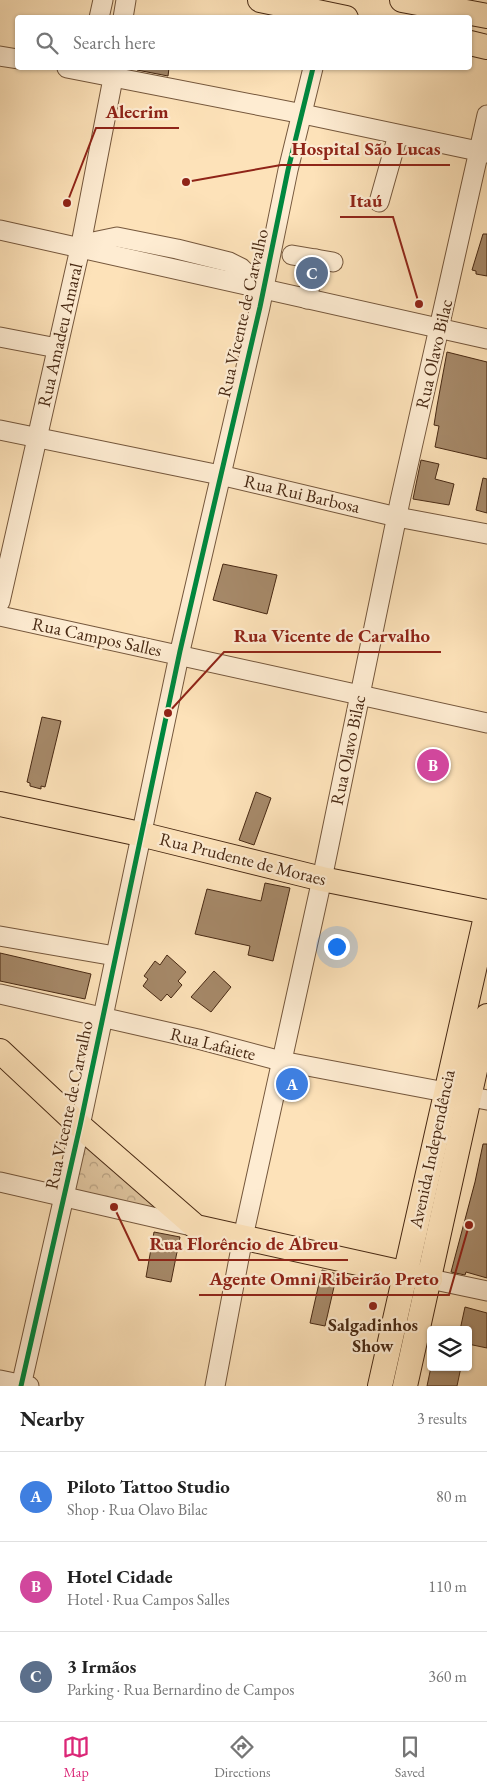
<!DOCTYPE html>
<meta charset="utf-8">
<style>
:root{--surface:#fff;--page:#f2f2f2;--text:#222;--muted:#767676;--line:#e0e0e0;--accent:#db2777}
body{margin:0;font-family:"EB Garamond",serif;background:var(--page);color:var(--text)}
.controls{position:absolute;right:15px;bottom:15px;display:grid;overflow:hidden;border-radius:5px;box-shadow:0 1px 4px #0004}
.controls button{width:45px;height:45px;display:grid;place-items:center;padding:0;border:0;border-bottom:1px solid var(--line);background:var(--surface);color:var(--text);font:25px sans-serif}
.you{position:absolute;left:336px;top:946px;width:18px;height:18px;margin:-12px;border:4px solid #fff;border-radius:50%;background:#1a73e8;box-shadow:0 0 0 8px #1a73e833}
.badge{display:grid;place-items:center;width:32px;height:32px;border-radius:50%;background:var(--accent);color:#fff;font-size:16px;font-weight:700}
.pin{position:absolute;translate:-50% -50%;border:2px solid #fff;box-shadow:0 1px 5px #0006}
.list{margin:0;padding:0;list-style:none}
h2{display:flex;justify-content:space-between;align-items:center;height:65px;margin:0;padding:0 20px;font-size:21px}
h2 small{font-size:16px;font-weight:400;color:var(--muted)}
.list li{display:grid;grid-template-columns:32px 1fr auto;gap:15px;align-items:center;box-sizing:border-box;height:90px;padding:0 20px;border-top:1px solid var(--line)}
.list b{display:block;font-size:19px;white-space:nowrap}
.list p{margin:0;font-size:16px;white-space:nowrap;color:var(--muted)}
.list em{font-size:16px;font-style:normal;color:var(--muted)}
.icon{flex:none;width:28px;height:28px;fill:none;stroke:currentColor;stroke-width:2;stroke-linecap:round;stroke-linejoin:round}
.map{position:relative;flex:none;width:487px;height:1386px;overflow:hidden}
.search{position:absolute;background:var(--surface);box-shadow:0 1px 4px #0004;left:15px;right:15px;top:15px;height:55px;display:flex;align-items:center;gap:12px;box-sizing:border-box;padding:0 18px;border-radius:5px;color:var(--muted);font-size:19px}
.sheet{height:335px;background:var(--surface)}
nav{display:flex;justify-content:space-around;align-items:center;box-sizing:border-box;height:70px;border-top:1px solid var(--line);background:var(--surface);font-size:14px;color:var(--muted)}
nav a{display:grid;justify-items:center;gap:2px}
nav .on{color:var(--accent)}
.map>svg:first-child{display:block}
.park{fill:url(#park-crowns);stroke:#937658}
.building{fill:#a68969;stroke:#482913}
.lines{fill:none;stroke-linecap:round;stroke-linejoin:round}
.minor-casing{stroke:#75573c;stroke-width:21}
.major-casing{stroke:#482913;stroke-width:26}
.minor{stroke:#feecd2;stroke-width:19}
.major{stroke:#fde2b9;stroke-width:24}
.cycleway-casing{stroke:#feecd2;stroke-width:8}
.cycleway{stroke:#00873e;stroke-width:5}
.poi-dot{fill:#8f2418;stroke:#feecd2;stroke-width:2}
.labels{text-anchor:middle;stroke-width:4.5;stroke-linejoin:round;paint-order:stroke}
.street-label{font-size:18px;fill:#482913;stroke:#feecd2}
.poi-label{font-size:18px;font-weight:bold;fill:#482913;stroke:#feecd2}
.leader{fill:none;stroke:#8f2418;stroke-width:2}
.callout-dot{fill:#8f2418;stroke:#feecd2;stroke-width:2}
.callout-label{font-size:19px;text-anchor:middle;font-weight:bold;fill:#8f2418;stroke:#feecd2;stroke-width:4.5;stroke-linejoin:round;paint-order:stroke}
</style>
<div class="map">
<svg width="487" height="1386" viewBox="0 0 487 1386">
<defs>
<pattern id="park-crowns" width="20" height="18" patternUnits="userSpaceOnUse" patternTransform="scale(1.25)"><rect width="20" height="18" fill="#dec39d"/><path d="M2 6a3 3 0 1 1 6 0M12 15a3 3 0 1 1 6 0" fill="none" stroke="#b69e7f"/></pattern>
</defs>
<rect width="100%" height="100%" fill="#fde2b9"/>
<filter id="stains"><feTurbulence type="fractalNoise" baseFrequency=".004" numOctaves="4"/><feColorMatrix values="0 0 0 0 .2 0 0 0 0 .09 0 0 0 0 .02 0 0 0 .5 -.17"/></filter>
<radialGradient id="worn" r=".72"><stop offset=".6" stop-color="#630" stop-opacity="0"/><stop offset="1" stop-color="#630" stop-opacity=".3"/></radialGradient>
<polygon class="park" points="86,1141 160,1208 158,1216 73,1191"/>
<g class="building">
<polygon points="137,68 169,68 168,76 137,70"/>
<polygon points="483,234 487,234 487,276 476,274 476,271 472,270"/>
<polygon points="447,352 487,362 487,459 435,447 439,426 434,425 437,406"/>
<polygon points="421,460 439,464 435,479 454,484 449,505 413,499"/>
<polygon points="483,478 487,479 487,513 476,510"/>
<polygon points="223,564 277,575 267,614 213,600"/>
<polygon points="42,717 61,721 45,787 41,786 41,789 30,786 30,783 27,782"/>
<polygon points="256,792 271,798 254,845 239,840"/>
<polygon points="265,883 290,888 273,961 248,955 250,946 195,934 207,889 261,901"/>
<polygon points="0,953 91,974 85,999 0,981"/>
<polygon points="167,955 186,972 178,981 182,985 171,998 167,994 161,1001 143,986 148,979 144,976 155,961 160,965"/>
<polygon points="214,971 231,987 211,1012 191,997"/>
<polygon points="483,1144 487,1144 487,1278 466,1272 465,1275 451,1272 475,1182"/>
<polygon points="154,1232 180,1237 171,1282 146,1277"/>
<polygon points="322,1270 337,1274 325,1326 310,1323"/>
<polygon points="465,1307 487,1313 487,1348 468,1344 468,1330 460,1330"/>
<polygon points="431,1367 461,1367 457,1386 427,1386"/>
</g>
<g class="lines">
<g class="minor-casing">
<g id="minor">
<polyline points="99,18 103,0"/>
<polyline points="123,18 126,0"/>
<polyline points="0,56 18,59"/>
<polyline points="67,68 303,114 487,153"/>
<polyline points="379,202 398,135"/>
<polyline points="0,230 487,339"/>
<polyline points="80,249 93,242 117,237 177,249 229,262 241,268 263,290"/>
<polyline points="292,255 333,262"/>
<polyline points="307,299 316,259"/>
<polyline points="0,337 57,348"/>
<polyline points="0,430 220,475 397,517 487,534"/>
<polyline points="0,602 81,244 115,68"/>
<polyline points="0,616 487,723"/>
<polyline points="0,936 115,956"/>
<polyline points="0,994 198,1039 281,1061 487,1100"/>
<polyline points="0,1182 196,1227"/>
<polyline points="430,1279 487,1291"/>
<polyline points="0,1380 29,1386"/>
<polyline points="21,1386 80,1126 180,651 260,307 288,170 313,68"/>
<polyline points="215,1386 243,1237 322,879 400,501 487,115"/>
</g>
</g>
<g class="major-casing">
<g id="major">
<polyline points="260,0 346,18"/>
<polyline points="402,0 487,16"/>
<polyline points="470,43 487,47"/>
<polyline points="0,804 140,834 322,879 487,912"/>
<polyline points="0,1051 80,1126 196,1227 430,1279"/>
<polyline points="380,1386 487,912"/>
<polyline points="405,1386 487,1016"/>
</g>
</g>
<use href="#minor" class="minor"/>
<use href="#major" class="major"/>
<g class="cycleway-casing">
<polyline id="cycleway" points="21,1386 80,1126 180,651 260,307 288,170 313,68"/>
</g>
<use href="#cycleway" class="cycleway"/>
</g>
<circle class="poi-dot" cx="373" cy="1306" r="5"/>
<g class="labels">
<g class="street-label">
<text transform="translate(243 313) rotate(-77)" y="6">Rua Vicente de Carvalho</text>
<text transform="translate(60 335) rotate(-77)" y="6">Rua Amadeu Amaral</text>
<text transform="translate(434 354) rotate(-77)" y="6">Rua Olavo Bilac</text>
<text transform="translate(302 494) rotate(13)" y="6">Rua Rui Barbosa</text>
<text transform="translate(97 637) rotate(12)" y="6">Rua Campos Salles</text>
<text transform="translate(348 750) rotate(-78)" y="6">Rua Olavo Bilac</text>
<text transform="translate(243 859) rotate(14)" y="6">Rua Prudente de Moraes</text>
<text transform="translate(213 1044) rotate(14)" y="6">Rua Lafaiete</text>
<text transform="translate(69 1105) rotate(-78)" y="6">Rua Vicente de Carvalho</text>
<text transform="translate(432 1149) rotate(-78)" y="6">Avenida Independência</text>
</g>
<g class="poi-label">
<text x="373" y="1331">Salgadinhos<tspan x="373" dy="21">Show</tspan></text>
</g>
</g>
<path class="leader" d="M67 203L96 128H179M186 182L281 165H450M419 304L393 217H340M168 713L224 652H441M114 1207L139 1260H348M469 1225L449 1295H199"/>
<g class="callout-dot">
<circle cx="67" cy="203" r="5"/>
<circle cx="186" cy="182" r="5"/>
<circle cx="419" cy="304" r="5"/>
<circle cx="168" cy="713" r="5"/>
<circle cx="114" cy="1207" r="5"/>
<circle cx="469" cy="1225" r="5"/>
</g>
<g class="callout-label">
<text x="137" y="118">Alecrim</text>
<text x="366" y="155">Hospital São Lucas</text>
<text x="366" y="207">Itaú</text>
<text x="332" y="642">Rua Vicente de Carvalho</text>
<text x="244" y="1250">Rua Florêncio de Abreu</text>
<text x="324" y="1285">Agente Omni Ribeirão Preto</text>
</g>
<rect width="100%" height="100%" filter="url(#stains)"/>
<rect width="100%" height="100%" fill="url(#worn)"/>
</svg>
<div class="controls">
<button><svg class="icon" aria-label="layers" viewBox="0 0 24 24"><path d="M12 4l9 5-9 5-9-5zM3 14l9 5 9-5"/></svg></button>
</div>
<div class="you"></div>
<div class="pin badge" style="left:292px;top:1084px;background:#3f7fe0">A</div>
<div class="pin badge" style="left:433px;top:765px;background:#d1479c">B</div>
<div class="pin badge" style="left:312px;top:273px;background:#5c6f8a">C</div>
<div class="search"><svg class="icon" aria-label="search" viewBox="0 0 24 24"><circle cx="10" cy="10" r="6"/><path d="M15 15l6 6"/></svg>Search here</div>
</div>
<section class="sheet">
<h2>Nearby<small>3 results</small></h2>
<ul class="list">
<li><span class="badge" style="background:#3f7fe0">A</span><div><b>Piloto Tattoo Studio</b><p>Shop · Rua Olavo Bilac</p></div><em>80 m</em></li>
<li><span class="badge" style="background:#d1479c">B</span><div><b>Hotel Cidade</b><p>Hotel · Rua Campos Salles</p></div><em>110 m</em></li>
<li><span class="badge" style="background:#5c6f8a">C</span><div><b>3 Irmãos</b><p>Parking · Rua Bernardino de Campos</p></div><em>360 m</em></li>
</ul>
</section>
<nav>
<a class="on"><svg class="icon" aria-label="map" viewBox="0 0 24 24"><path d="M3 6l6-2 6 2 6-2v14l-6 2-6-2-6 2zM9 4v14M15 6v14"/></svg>Map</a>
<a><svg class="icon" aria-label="directions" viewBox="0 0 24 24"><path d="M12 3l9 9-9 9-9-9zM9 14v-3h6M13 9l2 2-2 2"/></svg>Directions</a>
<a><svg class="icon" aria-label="saved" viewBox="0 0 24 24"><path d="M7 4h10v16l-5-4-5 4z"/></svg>Saved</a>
</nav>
